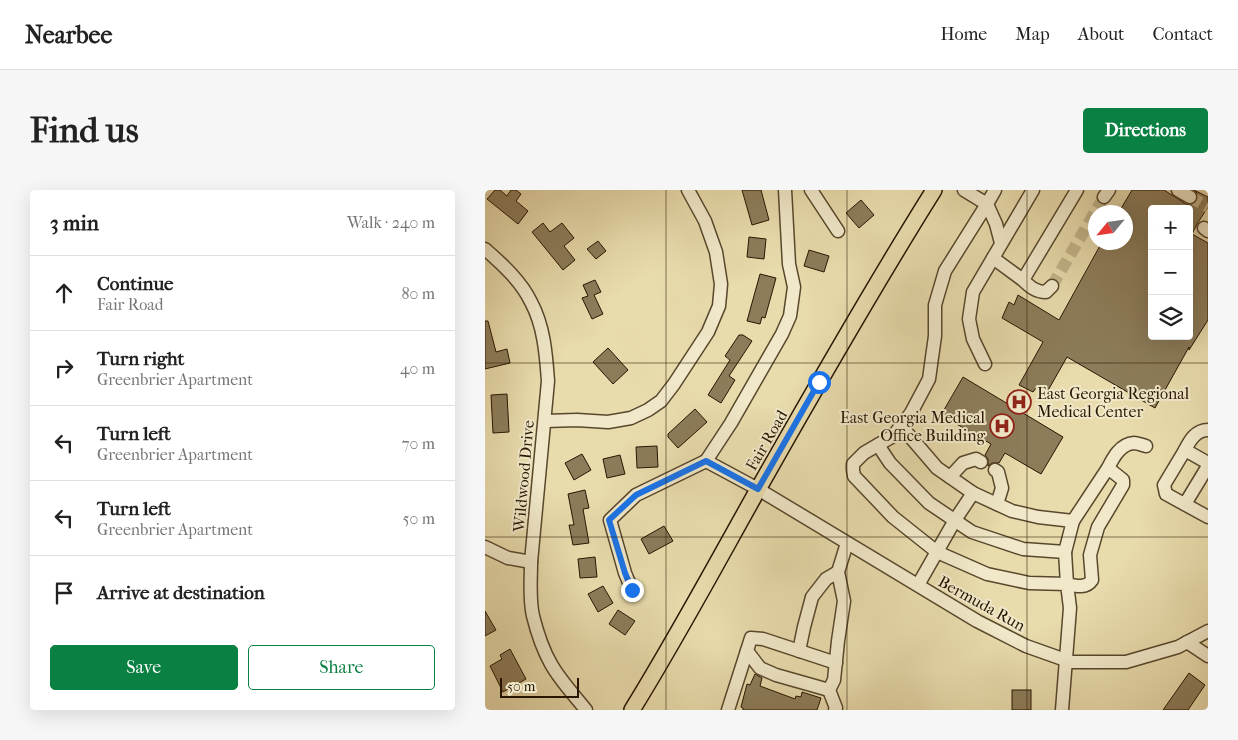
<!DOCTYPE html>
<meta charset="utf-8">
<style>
:root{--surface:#fff;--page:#f6f6f6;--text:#222;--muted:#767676;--line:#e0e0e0;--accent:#0b8043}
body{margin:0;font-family:"IM FELL French Canon",serif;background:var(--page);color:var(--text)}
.controls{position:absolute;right:15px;top:15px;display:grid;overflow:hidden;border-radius:5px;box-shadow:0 5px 20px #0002}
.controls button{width:45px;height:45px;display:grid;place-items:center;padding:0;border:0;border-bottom:1px solid var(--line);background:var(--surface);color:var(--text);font:25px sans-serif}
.compass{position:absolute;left:603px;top:15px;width:45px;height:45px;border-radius:50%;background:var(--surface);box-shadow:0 5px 20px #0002;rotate:241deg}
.scale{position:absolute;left:15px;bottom:12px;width:79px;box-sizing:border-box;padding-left:5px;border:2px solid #281601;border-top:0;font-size:14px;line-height:18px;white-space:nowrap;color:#281601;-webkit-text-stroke:4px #f0e8c9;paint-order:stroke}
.stop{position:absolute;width:15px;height:15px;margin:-11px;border:4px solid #1a73e8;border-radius:50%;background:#fff}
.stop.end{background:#1a73e8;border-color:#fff;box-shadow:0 1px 5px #0008}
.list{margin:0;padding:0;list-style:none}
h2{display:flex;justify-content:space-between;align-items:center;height:65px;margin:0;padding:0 20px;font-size:21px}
h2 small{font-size:16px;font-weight:400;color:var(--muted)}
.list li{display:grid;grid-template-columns:32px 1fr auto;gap:15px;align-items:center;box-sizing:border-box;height:75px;padding:0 20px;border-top:1px solid var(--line)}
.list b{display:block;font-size:19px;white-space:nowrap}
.list p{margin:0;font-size:16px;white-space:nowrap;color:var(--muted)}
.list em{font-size:16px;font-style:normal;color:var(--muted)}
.actions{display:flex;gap:10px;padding:15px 20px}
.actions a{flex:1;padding:11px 0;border:1px solid var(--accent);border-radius:5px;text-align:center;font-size:18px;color:var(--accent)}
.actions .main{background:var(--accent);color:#fff}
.icon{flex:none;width:28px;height:28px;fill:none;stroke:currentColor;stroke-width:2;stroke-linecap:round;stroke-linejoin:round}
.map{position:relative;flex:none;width:723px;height:520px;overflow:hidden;border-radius:5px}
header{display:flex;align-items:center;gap:30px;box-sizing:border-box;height:70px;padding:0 25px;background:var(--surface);border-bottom:1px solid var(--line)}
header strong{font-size:24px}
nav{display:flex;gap:28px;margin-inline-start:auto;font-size:18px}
.intro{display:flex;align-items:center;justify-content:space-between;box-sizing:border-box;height:120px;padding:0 30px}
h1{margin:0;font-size:35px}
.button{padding:12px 22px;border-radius:5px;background:var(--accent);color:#fff;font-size:18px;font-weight:700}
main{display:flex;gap:30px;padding:0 30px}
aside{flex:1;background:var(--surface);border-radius:5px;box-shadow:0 5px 20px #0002}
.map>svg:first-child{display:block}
.building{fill:#8c7c5a;stroke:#281601;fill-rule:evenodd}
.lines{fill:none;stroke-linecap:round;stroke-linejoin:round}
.minor-tunnel{stroke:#c2b48a;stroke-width:12;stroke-dasharray:12 6;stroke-linecap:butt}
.minor-casing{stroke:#58472c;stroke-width:15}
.major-casing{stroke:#281601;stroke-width:18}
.minor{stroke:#f0e8c9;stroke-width:12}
.major{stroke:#e8dbac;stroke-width:15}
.route{stroke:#1a73e8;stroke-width:6}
.grid{fill:none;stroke:#281601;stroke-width:1;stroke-opacity:0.55}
.labels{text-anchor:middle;stroke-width:4;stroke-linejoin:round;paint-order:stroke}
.poi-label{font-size:16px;fill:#281601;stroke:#f0e8c9;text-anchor:start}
.street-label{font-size:16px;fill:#281601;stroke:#f0e8c9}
</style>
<header>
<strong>Nearbee</strong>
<nav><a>Home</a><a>Map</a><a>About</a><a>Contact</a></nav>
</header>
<div class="intro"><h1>Find us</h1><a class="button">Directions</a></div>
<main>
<aside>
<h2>3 min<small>Walk · 240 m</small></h2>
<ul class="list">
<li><svg class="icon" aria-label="ahead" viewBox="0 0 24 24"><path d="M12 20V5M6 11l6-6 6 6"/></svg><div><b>Continue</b><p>Fair Road</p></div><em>80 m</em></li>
<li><svg class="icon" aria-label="right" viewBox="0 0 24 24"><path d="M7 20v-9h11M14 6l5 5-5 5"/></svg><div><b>Turn right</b><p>Greenbrier Apartment</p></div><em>40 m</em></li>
<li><svg class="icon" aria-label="left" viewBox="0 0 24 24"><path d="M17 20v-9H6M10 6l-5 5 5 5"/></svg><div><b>Turn left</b><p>Greenbrier Apartment</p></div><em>70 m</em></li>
<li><svg class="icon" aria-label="left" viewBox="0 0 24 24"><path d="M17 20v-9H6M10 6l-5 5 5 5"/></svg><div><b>Turn left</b><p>Greenbrier Apartment</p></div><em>50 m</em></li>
<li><svg class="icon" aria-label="arrive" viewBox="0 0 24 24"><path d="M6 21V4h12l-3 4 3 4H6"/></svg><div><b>Arrive at destination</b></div></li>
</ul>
<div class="actions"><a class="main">Save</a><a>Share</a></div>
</aside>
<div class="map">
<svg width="723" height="520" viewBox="0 0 723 520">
<rect width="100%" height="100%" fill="#e8dbac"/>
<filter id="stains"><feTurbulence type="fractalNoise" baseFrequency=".004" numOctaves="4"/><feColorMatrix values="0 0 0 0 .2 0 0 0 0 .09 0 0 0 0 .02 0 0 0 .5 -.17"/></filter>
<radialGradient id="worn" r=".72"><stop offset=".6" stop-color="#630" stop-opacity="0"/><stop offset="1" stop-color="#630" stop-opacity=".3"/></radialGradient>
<g class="building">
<polygon points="10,0 15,0 22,6 26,0 31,0 36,4 31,11 43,21 33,34 2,9"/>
<polygon points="257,0 276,0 284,30 267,35"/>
<path d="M647 0H679L701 14 704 15 709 14 712 11V3L709 0 723 7V17L712 34 707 44 723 53V130L704 160V157L670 218 582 167 561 204 551 198 548 202 534 195 558 152 517 128 524 112 529 115 533 105 574 130 617 52H640V22H634ZM667 19H704V146H667Z"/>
<polygon points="376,10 389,25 374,38 361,23"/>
<polygon points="58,33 65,42 77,33 89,48 79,56 90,70 78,80 47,42"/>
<polygon points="264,47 281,49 279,69 262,67"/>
<polygon points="113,51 121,61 111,69 102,59"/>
<polygon points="324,60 344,66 339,82 319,76"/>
<polygon points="275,84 291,88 280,128 277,127 275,134 262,131"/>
<polygon points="110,90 116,102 109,105 118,124 107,129 97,108 103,106 98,95"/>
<polygon points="0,131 3,131 11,162 22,159 25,173 0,179"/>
<polygon points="254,145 258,145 267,151 244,186 250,190 236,213 223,205 245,170 240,166"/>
<polygon points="123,158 143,180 128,194 108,172"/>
<polygon points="478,187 578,247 556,284 520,263 514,273 507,273 503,276 503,269 500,265 506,254 456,225"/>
<polygon points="22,204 24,242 8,243 6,205"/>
<polygon points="210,219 222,232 193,258 183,247 183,244"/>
<polygon points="172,256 173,277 152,278 151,257"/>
<polygon points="97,264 106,280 89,290 80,273"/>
<polygon points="135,265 140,284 122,288 118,269"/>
<polygon points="100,300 104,318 98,319 104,353 88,355 84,335 89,335 83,304"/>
<polygon points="179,336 188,351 164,364 156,349"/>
<polygon points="110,367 112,387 95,388 93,369"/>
<polygon points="118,396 128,413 113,422 103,404"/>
<polygon points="133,420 150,431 140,445 124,434"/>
<polygon points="0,421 11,440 0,446"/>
<polygon points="25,459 41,489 18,502 5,476 17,469 15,465"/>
<polygon points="704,483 720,495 703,520 678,520"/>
<polygon points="270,484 277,488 275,496 310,509 311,506 316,507 317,502 336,508 332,520 258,520 258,518 256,517 262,494 265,495"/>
<rect x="527" y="500" width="19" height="20"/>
</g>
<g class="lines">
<g class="minor-tunnel">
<polyline points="705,7 723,17"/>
<polyline points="567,96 619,7"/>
</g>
<g class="minor-casing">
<g id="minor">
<polyline points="326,0 353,41"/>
<polyline points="479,0 502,14 510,0"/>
<polyline points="693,0 705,7"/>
<polyline points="619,7 624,0"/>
<polyline points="719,38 723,41"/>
<polyline points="516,53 511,34 502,14 460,81 450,115 450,146 444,189 426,223 408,246 379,263 368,274 368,280 369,286 408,327 452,362 502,384 544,393 582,394 585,418 577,520"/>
<path d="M0 59C17 74 36 91 46 112 59 136 61 164 63 191L46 372C46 390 44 409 48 426 52 442 58 460 66 474 75 490 89 505 101 520"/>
<polyline points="508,68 538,90 592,0"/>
<path d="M538 90C545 97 551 102 561 102L567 96"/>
<polyline points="500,174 488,149 484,129 488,102 548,0"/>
<polyline points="60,231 92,230 123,232 146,228 163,220 176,211 189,194 223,142 234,116 236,94 231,62 220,31 203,0"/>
<polyline points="416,236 452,278 488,303 470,330 433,395"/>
<path d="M393 255 405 273 444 313 487 342 538 359 580 362 582 394C591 396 601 399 607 390L605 365 613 337 638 295V290L623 278 588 331"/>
<path d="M700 260C705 250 711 240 723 240"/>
<polyline points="221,271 273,299 492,431 541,456 586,472 641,472 693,457 723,441"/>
<polyline points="221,271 246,233 297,144 305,126 309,97 304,74 300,0"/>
<polyline points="723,273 700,260 679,295 681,304 723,327"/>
<path d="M623 278C628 268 635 254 649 253 652 253 657 255 661 256"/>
<polyline points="510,280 513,282 517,298 512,314"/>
<polyline points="465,287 478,273 491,269 496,272"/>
<polyline points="488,303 527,321 553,327 588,331 580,362"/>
<polyline points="700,314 723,276"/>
<polyline points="0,357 23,368 46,372"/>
<polyline points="147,400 140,383 125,330 151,305 221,271"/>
<polyline points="702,452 723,466"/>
<polyline points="262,461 275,478 291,485 344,500"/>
<polyline points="314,461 319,437 327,407 341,389 353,382"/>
<polyline points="243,520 266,448 278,449 351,473"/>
<polyline points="350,520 351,518 344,500 349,490 353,451 359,411 353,382 362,353"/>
</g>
</g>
<g class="major-casing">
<path id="major" d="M147 520C194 444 236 365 280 287 335 190 390 94 449 0"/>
</g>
<use href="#minor" class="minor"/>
<use href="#major" class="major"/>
</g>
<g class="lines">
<polyline class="route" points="147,400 140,383 124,330 151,305 221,271 273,299 334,192"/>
</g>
<path class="grid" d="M181 0V520M362 0V520M542 0V520M0 173H723M0 347H723"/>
<defs>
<g id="hospital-ring" transform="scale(1.25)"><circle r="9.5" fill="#f0e8c9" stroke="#8f2418" stroke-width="1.5"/><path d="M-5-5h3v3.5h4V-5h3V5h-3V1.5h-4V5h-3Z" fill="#8f2418"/></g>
</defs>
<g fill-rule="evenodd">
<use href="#hospital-ring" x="534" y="212"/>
<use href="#hospital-ring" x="517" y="236"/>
</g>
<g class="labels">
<g class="poi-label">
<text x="552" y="209">East Georgia Regional<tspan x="552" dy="18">Medical Center</tspan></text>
<text x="500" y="233" text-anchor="end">East Georgia Medical<tspan x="500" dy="18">Office Building</tspan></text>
</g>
<g class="street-label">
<text transform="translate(281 250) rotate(-60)" y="6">Fair Road</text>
<text transform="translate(38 286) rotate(-85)" y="6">Wildwood Drive</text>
<text transform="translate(497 413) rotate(29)" y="6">Bermuda Run</text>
</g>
</g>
<rect width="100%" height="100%" filter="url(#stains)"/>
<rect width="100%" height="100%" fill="url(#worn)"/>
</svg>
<div class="controls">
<button>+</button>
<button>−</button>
<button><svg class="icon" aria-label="layers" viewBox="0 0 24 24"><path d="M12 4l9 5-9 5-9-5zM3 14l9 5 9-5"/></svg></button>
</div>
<svg class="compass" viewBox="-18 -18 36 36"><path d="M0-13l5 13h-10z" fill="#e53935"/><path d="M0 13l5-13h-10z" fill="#767676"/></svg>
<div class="scale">50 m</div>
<div class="stop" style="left:334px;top:192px"></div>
<div class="stop end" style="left:147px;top:400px"></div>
</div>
</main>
